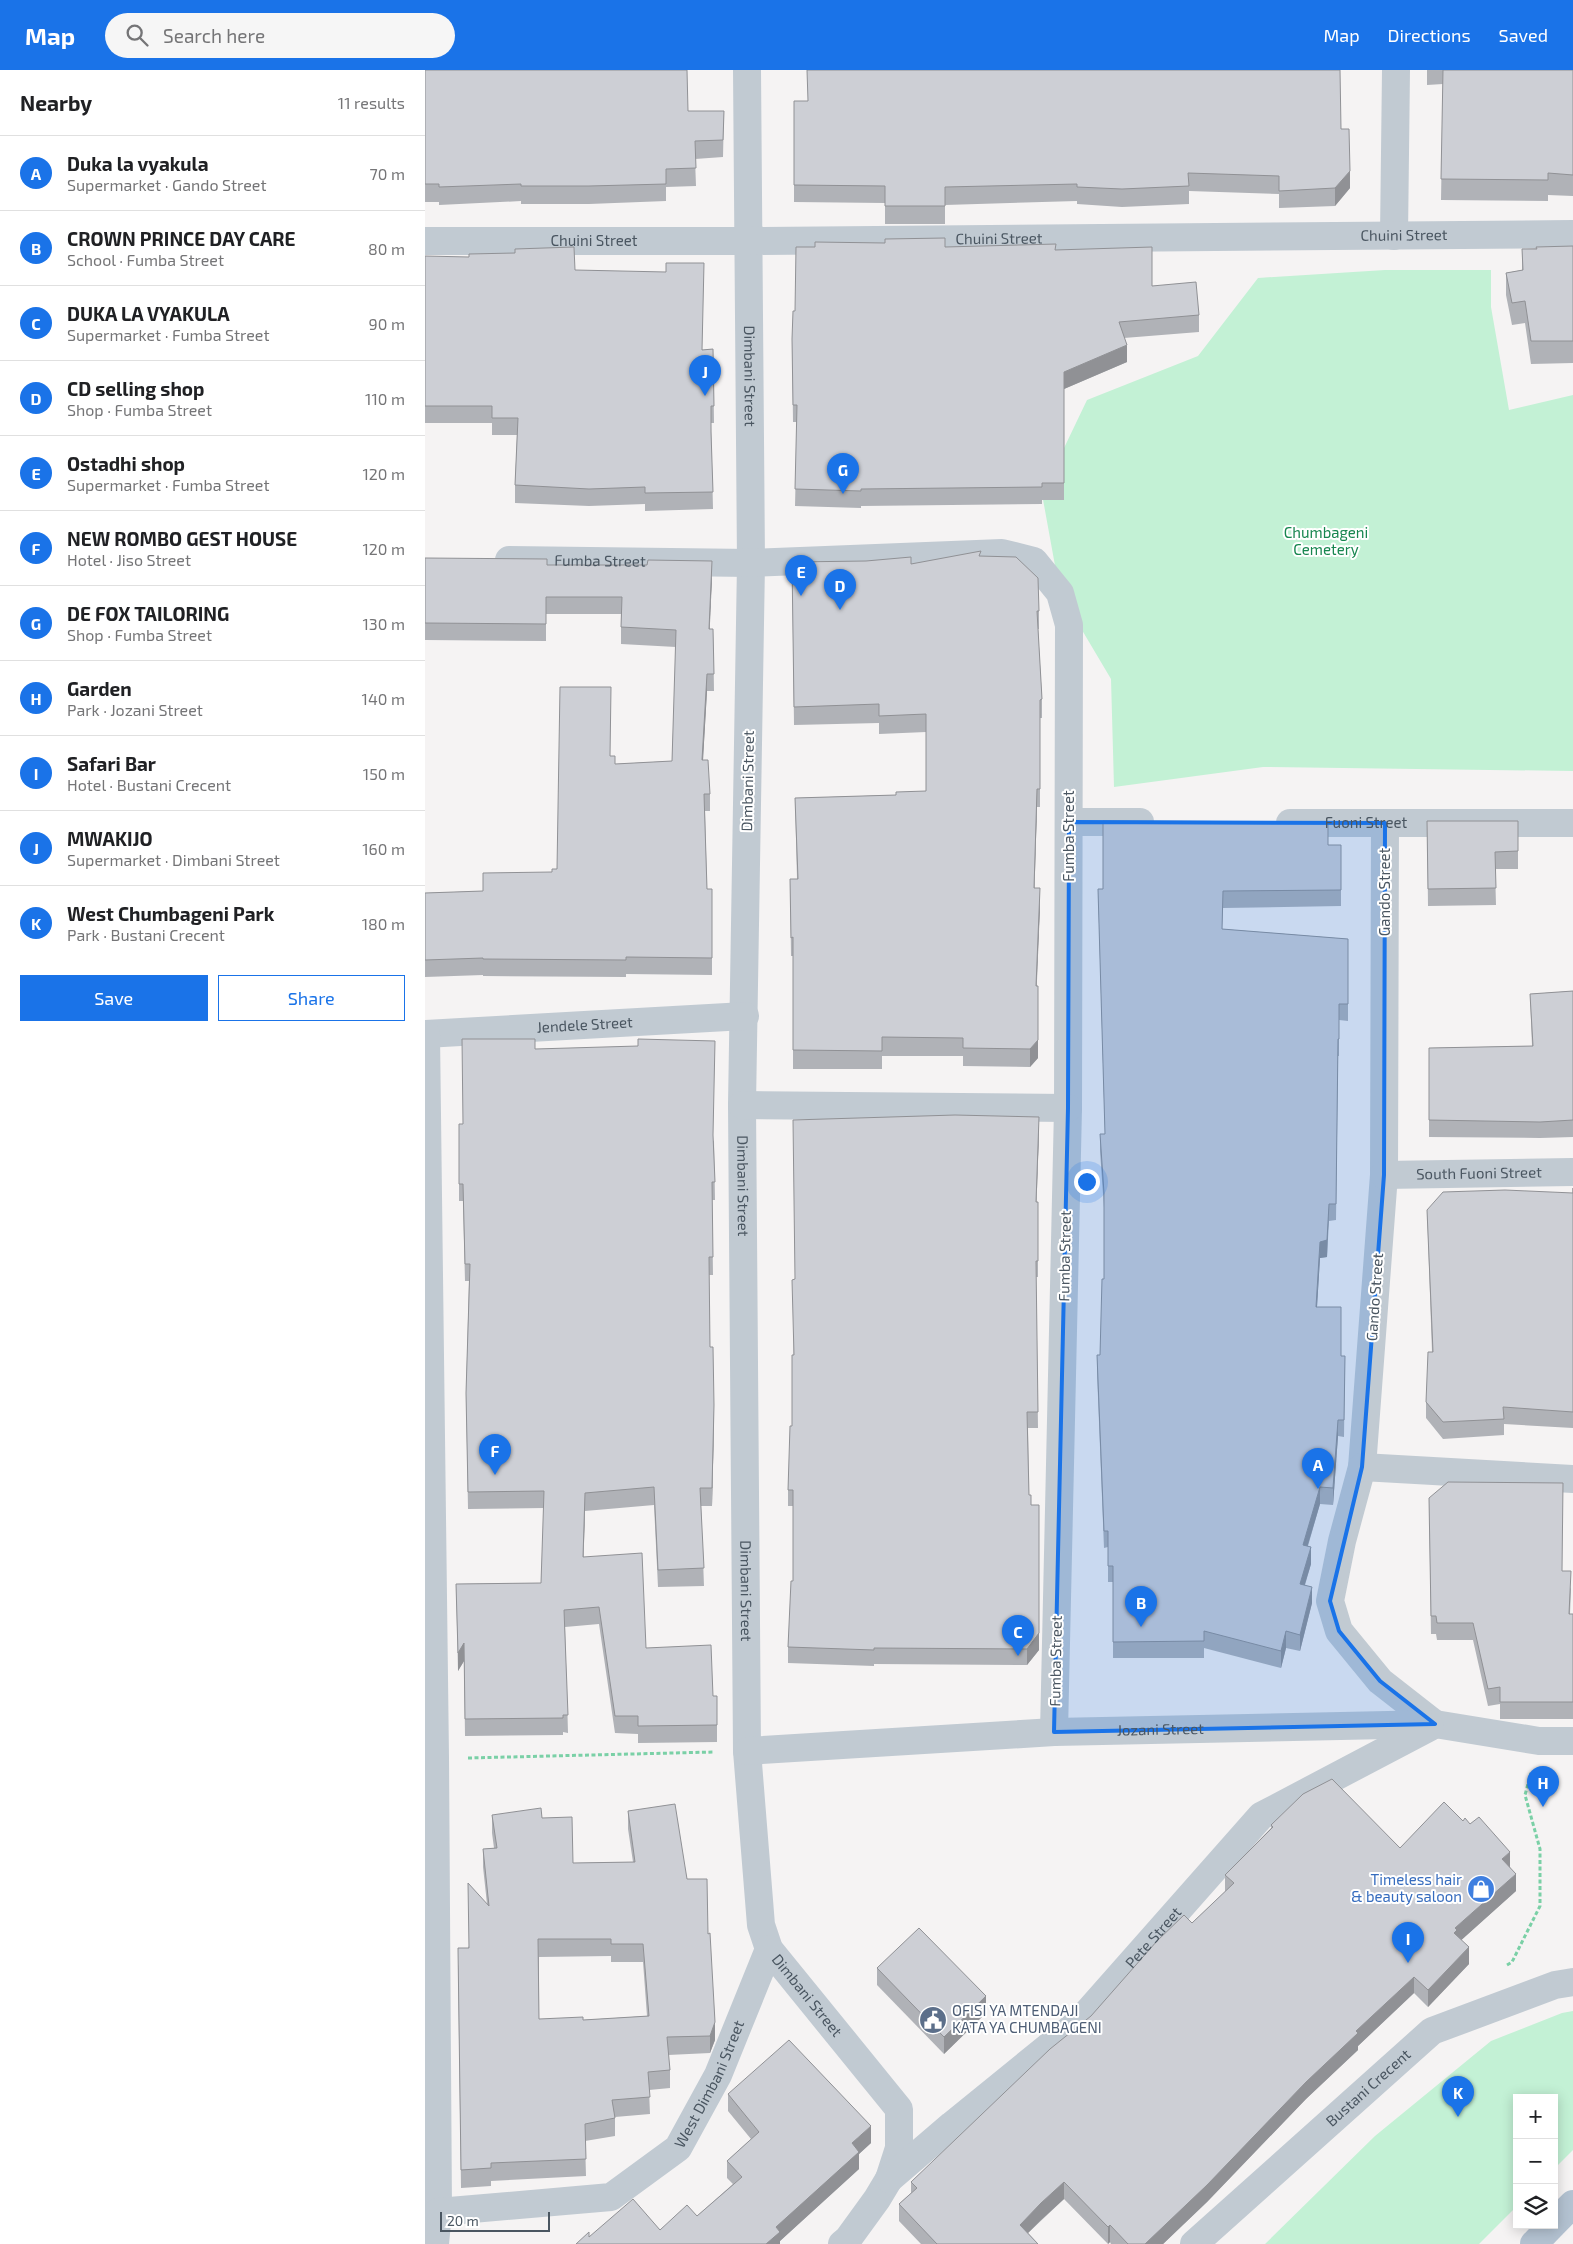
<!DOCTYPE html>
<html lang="en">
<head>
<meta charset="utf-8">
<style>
	body { margin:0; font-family:"Exo 2",sans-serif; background:#f6f6f6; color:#202124 }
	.controls { position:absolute; right:15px; bottom:15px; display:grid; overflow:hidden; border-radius:0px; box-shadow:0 2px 12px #0003 }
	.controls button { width:45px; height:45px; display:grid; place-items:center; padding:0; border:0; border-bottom:1px solid #e0e0e0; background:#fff; color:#202124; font:25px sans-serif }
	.scale { position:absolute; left:15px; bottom:12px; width:110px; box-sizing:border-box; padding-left:5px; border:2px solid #4a5661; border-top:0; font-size:14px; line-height:18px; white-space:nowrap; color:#4a5661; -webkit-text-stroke:4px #fff; paint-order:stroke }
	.you { position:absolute; left:661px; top:1111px; width:18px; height:18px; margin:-12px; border:4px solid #fff; border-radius:50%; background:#1a73e8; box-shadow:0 0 0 8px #1a73e833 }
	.badge { display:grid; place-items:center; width:32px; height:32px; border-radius:50%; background:#1a73e8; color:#fff; font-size:16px; font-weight:700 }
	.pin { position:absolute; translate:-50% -41px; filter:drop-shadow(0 1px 2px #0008) }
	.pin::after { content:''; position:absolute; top:26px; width:18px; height:15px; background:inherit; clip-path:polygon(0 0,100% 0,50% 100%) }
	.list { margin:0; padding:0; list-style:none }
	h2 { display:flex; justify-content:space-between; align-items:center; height:65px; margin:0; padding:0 20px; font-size:21px }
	h2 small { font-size:16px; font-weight:400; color:#757577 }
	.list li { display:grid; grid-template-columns:32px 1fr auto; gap:15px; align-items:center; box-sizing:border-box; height:75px; padding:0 20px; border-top:1px solid #e0e0e0 }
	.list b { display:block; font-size:19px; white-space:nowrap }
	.list p { margin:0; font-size:16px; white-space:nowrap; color:#757577 }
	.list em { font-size:16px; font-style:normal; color:#757577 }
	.actions { display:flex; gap:10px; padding:15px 20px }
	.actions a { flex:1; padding:11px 0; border:1px solid #1a73e8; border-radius:0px; text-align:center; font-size:18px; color:#1a73e8 }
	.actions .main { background:#1a73e8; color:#fff }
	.icon { flex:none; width:28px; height:28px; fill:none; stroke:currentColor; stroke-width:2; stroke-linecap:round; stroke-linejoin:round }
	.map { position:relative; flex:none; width:1148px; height:2174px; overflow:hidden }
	header { display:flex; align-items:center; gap:30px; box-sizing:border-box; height:70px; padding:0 25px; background:#1a73e8; color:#fff }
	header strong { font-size:24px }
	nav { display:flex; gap:28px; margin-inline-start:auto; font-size:18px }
	.search { width:350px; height:45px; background:#f6f6f6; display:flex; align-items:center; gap:12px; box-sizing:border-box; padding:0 18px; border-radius:28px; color:#757577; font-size:19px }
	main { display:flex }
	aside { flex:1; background:#fff }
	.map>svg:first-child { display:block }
</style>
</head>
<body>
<header>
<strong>Map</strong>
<div class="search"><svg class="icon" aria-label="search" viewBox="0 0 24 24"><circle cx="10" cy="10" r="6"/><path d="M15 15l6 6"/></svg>Search here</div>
<nav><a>Map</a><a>Directions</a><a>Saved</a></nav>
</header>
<main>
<aside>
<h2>Nearby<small>11 results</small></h2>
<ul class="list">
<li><span class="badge">A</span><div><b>Duka la vyakula</b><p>Supermarket · Gando Street</p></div><em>70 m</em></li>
<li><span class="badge">B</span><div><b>CROWN PRINCE DAY CARE</b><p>School · Fumba Street</p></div><em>80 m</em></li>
<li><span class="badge">C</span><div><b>DUKA LA VYAKULA</b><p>Supermarket · Fumba Street</p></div><em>90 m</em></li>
<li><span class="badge">D</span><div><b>CD selling shop</b><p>Shop · Fumba Street</p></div><em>110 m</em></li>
<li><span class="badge">E</span><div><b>Ostadhi shop</b><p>Supermarket · Fumba Street</p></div><em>120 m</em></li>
<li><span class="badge">F</span><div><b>NEW ROMBO GEST HOUSE</b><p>Hotel · Jiso Street</p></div><em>120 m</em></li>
<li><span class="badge">G</span><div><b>DE FOX TAILORING</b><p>Shop · Fumba Street</p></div><em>130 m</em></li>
<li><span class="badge">H</span><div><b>Garden</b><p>Park · Jozani Street</p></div><em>140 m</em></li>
<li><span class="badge">I</span><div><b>Safari Bar</b><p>Hotel · Bustani Crecent</p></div><em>150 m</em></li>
<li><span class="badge">J</span><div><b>MWAKIJO</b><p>Supermarket · Dimbani Street</p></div><em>160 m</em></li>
<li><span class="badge">K</span><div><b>West Chumbageni Park</b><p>Park · Bustani Crecent</p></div><em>180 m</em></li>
</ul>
<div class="actions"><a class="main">Save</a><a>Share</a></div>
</aside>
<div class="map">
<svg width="1148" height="2174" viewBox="0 0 1148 2174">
	<rect width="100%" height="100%" fill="#f5f3f3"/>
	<g fill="#c3f1d5">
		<path d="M960,200H1066V237L1084,340L1148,325V701L838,697L689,717L686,609L635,523L617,424L662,330L773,286L833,208Z"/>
		<path d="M1148,1941V2080L1129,2099V2028H1092V2136L1054,2174H840L950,2066L1066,1971L1137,1943Z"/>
	</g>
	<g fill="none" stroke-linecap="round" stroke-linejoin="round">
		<g stroke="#7ad0a6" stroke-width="3" stroke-dasharray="4 2.5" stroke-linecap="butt">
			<path d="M43,1688L289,1682"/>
			<path d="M1082,1895L1087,1892L1115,1836V1779L1100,1725L1106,1703"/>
		</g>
		<g stroke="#c1cad2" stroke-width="28">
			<path id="s1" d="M322,0L326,493L317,1035L322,1681L336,1855L344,1879L474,2039V2078L464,2109L452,2129L423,2169L417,2174"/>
			<path d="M969,166L971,0"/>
			<path id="s2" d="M0,171H323L1148,164"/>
			<path id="s3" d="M84,490L326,493L577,483L609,491L635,523L644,555L643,1038L629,1662"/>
			<path d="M644,752H715"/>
			<path id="s4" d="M865,753H1148"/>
			<path d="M960,753L959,1105L937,1397L917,1471L905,1531L914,1561L955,1611L1010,1654"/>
			<path id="s5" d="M0,964L320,946"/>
			<path d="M1,964L10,1688L13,2142L10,2174"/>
			<path d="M317,1035L643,1038"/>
			<path id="s6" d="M959,1105L1148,1102"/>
			<path d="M937,1397L1148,1409"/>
			<path id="s7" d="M322,1681L629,1662L1010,1654L1114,1671H1148"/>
			<path id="s8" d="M464,2109L527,2055L654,1952L836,1746L1005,1657"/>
			<path id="s9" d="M13,2142L186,2127L253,2078L293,2005L344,1879"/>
			<path id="s10" d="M769,2174L1007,1961L1130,1915L1148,1912"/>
		</g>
		<g stroke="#b3c2d1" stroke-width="28">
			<path d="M1129,2153L1148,2134"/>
			<path d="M1109,2174L1127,2155"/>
		</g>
	</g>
	<g fill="#b0b2b7" fill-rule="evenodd">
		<path d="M0,0L263,41H299L298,87L270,89L271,116L241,117V131L164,134H96V131L14,135V132H0Z"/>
		<path d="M1002,0H1148V126L1123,125V131L1016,130L1018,14L1002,15Z"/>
		<path d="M369,31L916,59L925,118L910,136L854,138V124L764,121V134L697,137L652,134V131L520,135V154H460V133L369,132Z"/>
		<path d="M1148,176V293L1106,294L1100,253L1087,255L1081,225V203L1097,200V179Z"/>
		<path d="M520,177L631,180L727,216L774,245V262L699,268L702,292L639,319V430H617V434L436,436V438L370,436L372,352H368L367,269L370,241Z"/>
		<path d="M0,186L150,200L278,280L288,279L289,353H286L288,439L220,441V434L164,436L90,433V415L92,365H67V353H0Z"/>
		<path d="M556,486L614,541V559H613L617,629V648H615V737H612L609,818L615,837L611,916L613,988L605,997L538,996V986H457V999H368V886H366L365,809H372L370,728L471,725L501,721V662L454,664V653L369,655L367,492L486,494Z"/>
		<path d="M0,488L122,495L287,508L284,559H288L289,621H282L278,690L285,724V741H280L282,819H287V905L201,904V907L58,906V905L0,907V823L58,821L127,802L132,799L185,686L190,694L247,691L251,577L196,574V544H121V571L0,570Z"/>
		<path d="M1002,751H1093V799H1070L1071,835L1003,836Z"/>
		<path d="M903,775H916V836L798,838L797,859L923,869V951L914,950V986H913L911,1150L904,1151L902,1187L895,1188L892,1237L916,1286H920L919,1367L913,1366L908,1435L895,1434L883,1476L886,1494L880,1515L887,1533L875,1581L861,1578L856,1598L779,1578V1588H688V1512H683V1477L679,1478L672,1302V1285H675L679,1209V1138L675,1081V1064H680L673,819H678Z"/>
		<path d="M1148,921V1067L1115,1068L1004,1067V978L1107,976L1105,924Z"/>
		<path d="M110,979L289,1071L290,1130H287L288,1205H284L285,1277L289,1353L287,1436H276L279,1516L233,1517L229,1435L160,1441L158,1487L221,1578L288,1626H292V1672L213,1673V1664L190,1663L174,1554L140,1557L143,1663L138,1662V1665L40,1666L39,1591L33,1601L31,1514L116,1513L119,1438L43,1439L41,1323L44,1211H40L38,1131H34V1054H38Z"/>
		<path d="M614,1063L611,1132H613V1207H611L613,1358H603L604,1425L606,1435L614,1580L602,1595L449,1594V1596L363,1593V1577L368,1511V1436H363V1420L367,1356L370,1209Z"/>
		<path d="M1148,1118V1358L1079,1354V1365L1018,1369L1001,1348V1332L1007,1282L1002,1140L1148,1123Z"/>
		<path d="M1004,1428L1137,1501L1146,1519L1145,1544H1148V1649H1075V1634L1063,1636L1048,1570H1012L1011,1564H1006Z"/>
		<path d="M203,1741L262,1809L283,1864L290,1970L285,1983L243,1985L245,2000V2018L224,2020L225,2044L190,2047V2066L160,2071L161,2106L66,2111V2116L36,2118L33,1896L43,1878L62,1834L58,1797V1779L69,1778L67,1763V1745L117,1748L148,1793L208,1792L203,1759ZM186,1886V1892H218L222,1946L158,1950L114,1949V1887Z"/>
		<path d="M846,1755L1085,1797L1091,1821L1036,1870L1044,1894L1003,1937L989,1923L933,1976V1980L881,2029L782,2132L738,2174H686L685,2172L683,2174L639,2129L603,2163L613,2174H496L474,2151V2134L486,2123V2112L666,1946L767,1853L800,1822V1805L846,1758Z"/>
		<path d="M452,1898L561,1943L519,1984L452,1915Z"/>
		<path d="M303,2024L446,2073L434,2084V2099L355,2171V2174L164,2167L235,2160L272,2146L308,2114L302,2108V2091L326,2069L303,2041Z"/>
	</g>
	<g fill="#909195">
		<path d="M925,101V118L910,136V118Z"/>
		<path d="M702,275V292L639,319V302Z"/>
		<path d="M287,491V508L284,576V559Z"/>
		<path d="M282,604V621L277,707V690Z"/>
		<path d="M612,719V737L609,836V818Z"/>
		<path d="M615,818V837L611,934V916Z"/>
		<path d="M613,970V988L605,997V979Z"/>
		<path d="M614,1047V1063L611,1148V1132Z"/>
		<path d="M904,1134L902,1187L895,1188L891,1253V1237L895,1172Z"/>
		<path d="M289,1335V1353L287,1436V1418Z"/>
		<path d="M913,1350V1366L908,1435V1418Z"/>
		<path d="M895,1417V1434L878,1491V1475Z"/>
		<path d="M160,1423V1441L158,1505V1487Z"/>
		<path d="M614,1451V1580L602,1595V1579Z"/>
		<path d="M886,1477V1494L875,1530V1514Z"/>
		<path d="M887,1517V1533L875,1581V1565Z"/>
		<path d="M861,1561V1578L856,1598V1581Z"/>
		<path d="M39,1573V1591L33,1601V1583Z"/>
		<path d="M1085,1782V1799L1077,1789Z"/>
		<path d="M1091,1804V1821L1032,1874L1029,1863L1030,1858Z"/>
		<path d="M1044,1877V1894L1003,1937V1920Z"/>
		<path d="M989,1907V1923L933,1976V1980L881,2029L782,2132L738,2174H720L931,1961Z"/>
		<path d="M561,1926V1943L519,1984V1967Z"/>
		<path d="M290,1952V1970L285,1983V1966Z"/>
		<path d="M446,2056V2073L434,2084V2099L355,2171V2174H341L351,2157L427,2073Z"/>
		<path d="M639,2112V2129L616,2150L595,2171V2155L616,2133Z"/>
		<path d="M685,2155V2172L683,2174V2157Z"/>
	</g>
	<g fill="#cdcfd5" stroke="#909195" fill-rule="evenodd">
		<path d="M0,0H262L263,41H299L298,70L270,71L271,98L241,99V114L164,116H96V114L14,117V114H0Z"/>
		<path d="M382,0H915L916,59H924L925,101L910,118L854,121V106L763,103L764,116L697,119L652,117V114L520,117V136H460V116L369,115V31H383Z"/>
		<path d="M1018,0H1148V105L1123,103V110L1016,109Z"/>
		<path d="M520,168V177L631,174L630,180L727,177V216L771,212L774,245L694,252L702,275L639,302V413H617V417L436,419V421L370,419L372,335H368L367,269L368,241H370L371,177H390V172L460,173V169Z"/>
		<path d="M1148,176V271H1106L1100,231L1087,233L1081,203L1098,200L1097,179H1112L1111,177Z"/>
		<path d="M149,177L150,200L241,202V193H279L277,280L288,279L289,336H286V362L288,422L220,423V417L164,419L90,415L93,348H67V336H0V186L44,187V184L90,183V179Z"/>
		<path d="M556,481L554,486L591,487L613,508L614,541H612L617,629L615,630V719H612L609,818H615L611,916H613V970L605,979L538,978V968L457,967V981L368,980V867L366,868L365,809H373L370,728L471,725V722L501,721V644L454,646V634L369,637L367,492L441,491L486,487V494Z"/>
		<path d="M0,488L122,489V495H222L223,490L287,491L284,559H288L289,604H282L277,690H283L285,724H279L282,819H287V888L201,887V890L58,889V888L0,890V823L58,821V803L127,802V799H132L135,617H186L185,686H190V694L247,691L251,560L196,557L197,527H121V554L0,553Z"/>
		<path d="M678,751L903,752V775H916V820L798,821L797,859L923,869V934H914V969H913L911,1134H904L902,1170L895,1172L891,1237H916V1286H920L919,1350H913L908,1418L895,1417L878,1475L886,1477L875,1514L887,1517L875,1565L861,1561L856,1581L779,1561V1571L688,1572V1496H683V1461H679L672,1285H675L677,1209H679V1123L675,1064H680L673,819H678Z"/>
		<path d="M1002,751H1093V781L1070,782L1071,818L1003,819Z"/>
		<path d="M1148,921V1050L1115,1052L1004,1050V978L1108,976L1105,924Z"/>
		<path d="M37,969H110V979L213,976V969L290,971L288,1065L290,1112H287L288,1187H284L285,1277H288L289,1335L287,1418H275L279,1498L233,1500L229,1417L160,1423L158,1487L217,1483L221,1578L286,1575L288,1626H292V1655L213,1656V1646H190L174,1537L139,1540L143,1645H138V1648L40,1649L39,1573L33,1583L31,1514L116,1513L119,1421L43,1422L41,1323L45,1194H40L38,1114H34V1054H38Z"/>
		<path d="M530,1045L614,1047L611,1132H613V1191H611L613,1342H602L604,1425H606V1435H614V1563L602,1579L449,1578V1580L363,1577L366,1511H368V1420H363L365,1356H367V1285H369L367,1210L370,1209L368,1050Z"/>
		<path d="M1148,1118V1342L1078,1337L1079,1349L1018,1352L1001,1332L1003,1282H1008L1002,1140L1018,1122L1080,1120L1148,1123Z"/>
		<path d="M1023,1412L1138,1413L1137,1501H1146L1144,1544H1148V1632H1075V1617L1063,1619L1048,1553H1012L1011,1546H1006L1004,1428Z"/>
		<path d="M907,1709L975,1778L1019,1732L1038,1751L1040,1748L1045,1754L1054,1747L1085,1782L1077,1789L1091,1804L1030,1858L1032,1860L1029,1863L1044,1877L1003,1920L989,1907L931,1961L933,1963L881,2012L782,2115L720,2174H703L685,2155L683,2157L639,2112L616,2133L595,2155L613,2174H512L474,2134L492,2118L486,2112L625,1979L666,1946L732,1871L759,1845L767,1853L809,1813L800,1805L848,1757L846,1755L878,1724Z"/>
		<path d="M250,1734L262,1809H282L283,1864L285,1863L290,1952L285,1966L242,1967L245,2000L223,2002L225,2027L187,2030L190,2048L160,2054L161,2089L66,2093V2098L36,2100L33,1878H44L43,1813L64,1836L58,1779L72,1778L67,1745L116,1738L117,1748L147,1747L148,1793L210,1792L203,1741ZM113,1869H186V1874H218L224,1946L158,1950V1947L114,1949Z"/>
		<path d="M494,1858L561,1926L519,1967L452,1898Z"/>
		<path d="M364,1970L446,2056L427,2073L434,2082L351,2157L355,2162L341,2174H151L164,2162V2167L208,2129L235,2160L262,2135L272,2146L317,2107L302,2091L334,2062L303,2024Z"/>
	</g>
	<path fill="#1a73e8" fill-opacity="0.2" stroke="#1a73e8" stroke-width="4" stroke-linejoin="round" d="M644,752L960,753L959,1105L937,1397L905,1531L914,1561L955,1611L1010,1654L629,1662L643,1038Z"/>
	<defs>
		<g id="shop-disc" transform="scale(1.4375)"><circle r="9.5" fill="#3f7fe0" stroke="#fff"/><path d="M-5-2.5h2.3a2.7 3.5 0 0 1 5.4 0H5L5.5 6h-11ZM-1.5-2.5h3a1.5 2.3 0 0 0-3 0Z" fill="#fff"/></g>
		<g id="civic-disc" transform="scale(1.4375)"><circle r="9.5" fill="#5c6f8a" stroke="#fff"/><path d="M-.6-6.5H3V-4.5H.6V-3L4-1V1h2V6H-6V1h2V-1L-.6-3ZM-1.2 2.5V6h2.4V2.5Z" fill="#fff"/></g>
	</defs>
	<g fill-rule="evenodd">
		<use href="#shop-disc" x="1056" y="1819"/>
		<use href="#civic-disc" x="508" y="1950"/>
	</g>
	<g text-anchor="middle" stroke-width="4" stroke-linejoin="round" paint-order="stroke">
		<g font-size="15" fill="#4a5661" stroke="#fff">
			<text dy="5" stroke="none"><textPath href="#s2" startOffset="979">Chuini Street</textPath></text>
			<text dy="5" stroke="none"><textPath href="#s2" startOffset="574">Chuini Street</textPath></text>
			<text dy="5" stroke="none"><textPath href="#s2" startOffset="169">Chuini Street</textPath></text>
			<text dy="5" stroke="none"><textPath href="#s1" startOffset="306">Dimbani Street</textPath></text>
			<text dy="5" stroke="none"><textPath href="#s3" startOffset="91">Fumba Street</textPath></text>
			<text transform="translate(323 711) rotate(-89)" y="5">Dimbani Street</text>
			<text dy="5" stroke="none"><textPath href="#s4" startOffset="76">Fuoni Street</textPath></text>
			<text transform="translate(644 766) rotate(-90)" y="5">Fumba Street</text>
			<text transform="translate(960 822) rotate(-90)" y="5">Gando Street</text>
			<text dy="5" stroke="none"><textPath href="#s5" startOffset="160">Jendele Street</textPath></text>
			<text dy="5" stroke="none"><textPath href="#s6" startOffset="95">South Fuoni Street</textPath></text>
			<text dy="5" stroke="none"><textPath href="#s1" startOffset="1116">Dimbani Street</textPath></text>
			<text transform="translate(640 1186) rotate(-89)" y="5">Fumba Street</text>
			<text transform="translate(950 1227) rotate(-86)" y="5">Gando Street</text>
			<text dy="5" stroke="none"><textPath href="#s1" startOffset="1521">Dimbani Street</textPath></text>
			<text transform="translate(631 1591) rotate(-89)" y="5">Fumba Street</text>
			<text dy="5" stroke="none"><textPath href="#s7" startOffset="414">Jozani Street</textPath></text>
			<text dy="5" stroke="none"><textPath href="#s8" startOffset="359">Pete Street</textPath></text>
			<text dy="5" stroke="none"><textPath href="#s1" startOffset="1941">Dimbani Street</textPath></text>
			<text dy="5" stroke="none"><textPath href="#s9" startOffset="328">West Dimbani Street</textPath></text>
			<text dy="5" stroke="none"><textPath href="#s10" startOffset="234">Bustani Crecent</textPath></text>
		</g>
		<g font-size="15" fill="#17864f" stroke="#fff">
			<text x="901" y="468">Chumbageni<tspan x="901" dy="17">Cemetery</tspan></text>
		</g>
		<g font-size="15" fill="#366cbe" stroke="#fff" text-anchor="end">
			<text x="1037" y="1815">Timeless hair<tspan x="1037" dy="17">&amp; beauty saloon</tspan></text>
		</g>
		<g font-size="15" fill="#4e5e75" stroke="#fff" text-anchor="start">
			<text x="527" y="1946">OFISI YA MTENDAJI<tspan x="527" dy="17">KATA YA CHUMBAGENI</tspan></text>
		</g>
	</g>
</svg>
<div class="controls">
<button>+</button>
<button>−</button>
<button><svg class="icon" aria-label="layers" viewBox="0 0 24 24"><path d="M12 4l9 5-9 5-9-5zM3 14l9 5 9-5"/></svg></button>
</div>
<div class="scale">20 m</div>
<div class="you"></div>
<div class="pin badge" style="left:893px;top:1419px">A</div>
<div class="pin badge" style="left:716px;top:1557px">B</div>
<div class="pin badge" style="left:593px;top:1586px">C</div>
<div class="pin badge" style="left:415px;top:540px">D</div>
<div class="pin badge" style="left:376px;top:526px">E</div>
<div class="pin badge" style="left:70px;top:1405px">F</div>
<div class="pin badge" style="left:418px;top:424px">G</div>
<div class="pin badge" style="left:1118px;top:1737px">H</div>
<div class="pin badge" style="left:983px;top:1893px">I</div>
<div class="pin badge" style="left:280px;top:326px">J</div>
<div class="pin badge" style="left:1033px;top:2047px">K</div>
</div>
</main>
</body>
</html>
